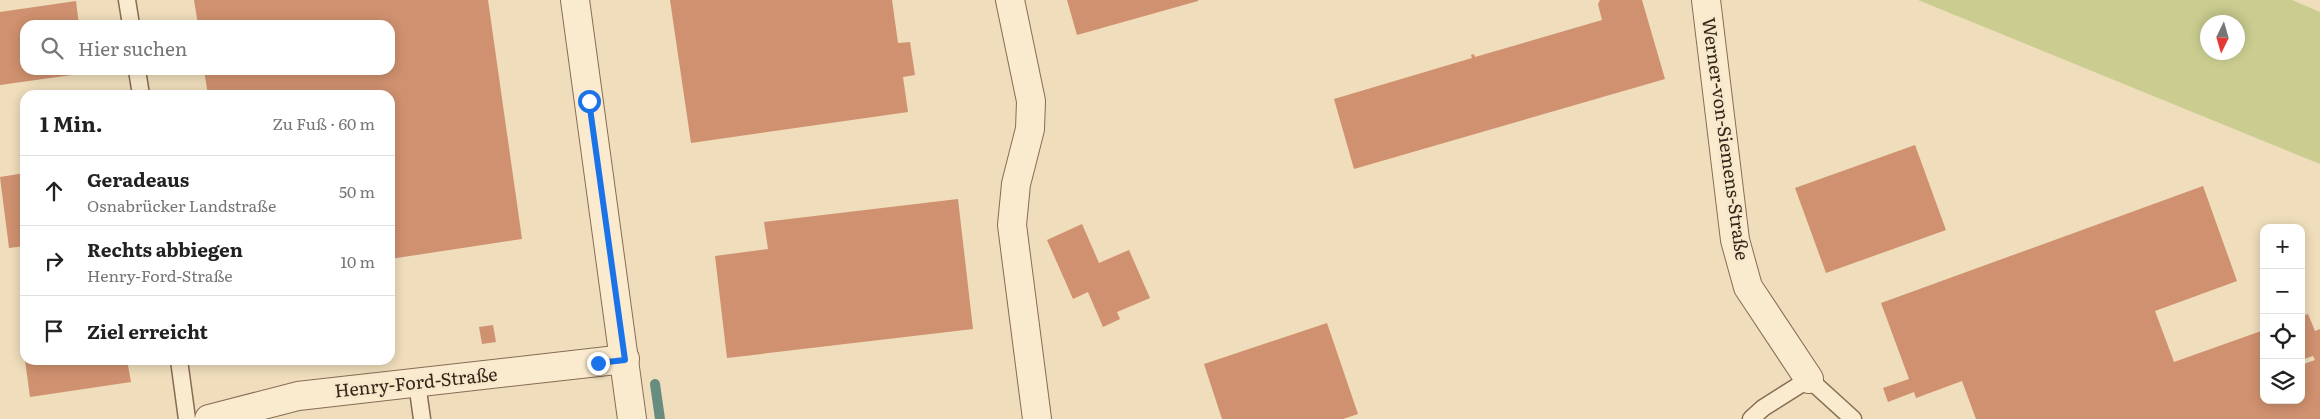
<!DOCTYPE html>
<html lang="de">
<head>
<meta charset="utf-8">
<style>
	body { margin:0; font-family:Literata,serif; background:#f6f6f6; color:#222 }
	.controls { position:absolute; right:15px; bottom:15px; display:grid; overflow:hidden; border-radius:10px; box-shadow:0 2px 12px #0003 }
	.controls button { width:45px; height:45px; display:grid; place-items:center; padding:0; border:0; border-bottom:1px solid #e0e0e0; background:#fff; color:#222; font:25px sans-serif }
	.compass { position:absolute; left:2200px; top:15px; width:45px; height:45px; border-radius:50%; background:#fff; box-shadow:0 2px 12px #0003; rotate:185deg }
	.stop { position:absolute; width:15px; height:15px; margin:-11px; border:4px solid #1a73e8; border-radius:50%; background:#fff }
	.stop.end { background:#1a73e8; border-color:#fff; box-shadow:0 1px 5px #0008 }
	.list { margin:0; padding:0; list-style:none }
	h2 { display:flex; justify-content:space-between; align-items:center; height:65px; margin:0; padding:0 20px; font-size:21px }
	h2 small { font-size:16px; font-weight:400; color:#767676 }
	.list li { display:grid; grid-template-columns:32px 1fr auto; gap:15px; align-items:center; box-sizing:border-box; height:70px; padding:0 20px; border-top:1px solid #e0e0e0 }
	.list b { display:block; font-size:19px; white-space:nowrap }
	.list p { margin:0; font-size:16px; white-space:nowrap; color:#767676 }
	.list em { font-size:16px; font-style:normal; color:#767676 }
	.icon { flex:none; width:28px; height:28px; fill:none; stroke:currentColor; stroke-width:2; stroke-linecap:round; stroke-linejoin:round }
	.map { position:relative; flex:none; width:2320px; height:419px; overflow:hidden }
	.search { position:absolute; background:#fff; box-shadow:0 2px 12px #0003; left:20px; top:20px; width:375px; height:55px; display:flex; align-items:center; gap:12px; box-sizing:border-box; padding:0 18px; border-radius:15px; color:#767676; font-size:19px }
	.panel { position:absolute; background:#fff; box-shadow:0 2px 12px #0003; left:20px; top:90px; width:375px; height:275px; border-radius:15px }
	.map>svg:first-child { display:block }
</style>
</head>
<body>
<div class="map">
<svg width="2320" height="419" viewBox="0 0 2320 419">
	<rect width="100%" height="100%" fill="#efddbb"/>
	<path fill="#cacd8f" fill-rule="evenodd" d="M1918,0H2292L2320,12V164ZM2208,22H2238V52H2208Z"/>
	<g fill="none" stroke-linecap="round" stroke-linejoin="round">
		<path stroke="#678d81" stroke-width="10" d="M655,384L660,419"/>
	</g>
	<g fill="#cf916f">
		<path d="M194,0H488L522,239L390,259V95H208L204,70H390V25H198Z"/>
		<path d="M670,0H892L898,43L910,42L915,75L903,77L908,112L691,143Z"/>
		<path d="M1067,0H1198V1L1077,35Z"/>
		<path d="M1600,0H1642L1665,79L1354,169L1334,99L1472,58L1471,55L1474,54L1475,57L1602,20L1598,4Z"/>
		<path d="M76,1L79,25H25V70H86V73L0,85V12Z"/>
		<path d="M1915,145L1946,230L1826,273L1795,188Z"/>
		<path d="M25,173V246L9,248L0,177Z"/>
		<path d="M2203,186L2237,281L2155,311L2174,362L2264,330V400H2301V365L2315,360L2313,356L2301,360V316L2308,314L2315,331L2320,329V419H1976L1962,381L1916,398L1914,392L1888,402L1883,388L1909,379L1881,303Z"/>
		<path d="M958,199L973,329L727,358L715,256L768,249L764,222Z"/>
		<path d="M1082,224L1099,263L1129,250L1150,298L1117,312L1120,319L1103,327L1088,292L1073,299L1047,240Z"/>
		<path d="M1327,323L1358,414L1343,419H1222L1204,364Z"/>
		<path d="M25,324V353H24L20,325Z"/>
		<path d="M493,325L496,342L482,344L479,327Z"/>
		<path d="M25,360H127L131,382L30,397Z"/>
	</g>
	<g fill="none" stroke-linecap="round" stroke-linejoin="round">
		<g stroke="#876c55" stroke-width="19">
			<g id="service">
				<path d="M127,0L131,25"/>
				<path d="M137,70L141,95"/>
				<path d="M179,360L187,419"/>
				<path d="M417,383L422,419"/>
				<path d="M1751,419L1763,408L1809,379L1853,419"/>
			</g>
		</g>
		<g stroke="#876c55" stroke-width="30">
			<g id="minor">
				<path d="M1010,0L1031,101L1030,129L1016,184L1012,225L1037,419"/>
				<path d="M1706,0L1735,240L1748,287L1809,379"/>
				<path d="M209,419L298,396L625,359"/>
			</g>
		</g>
		<g stroke="#876c55" stroke-width="30">
			<path id="tertiary" d="M575,0L632,419"/>
		</g>
		<use href="#service" stroke="#faeace" stroke-width="16"/>
		<use href="#minor" stroke="#faeace" stroke-width="28"/>
		<use href="#tertiary" stroke="#faeace" stroke-width="28"/>
	</g>
	<g fill="none" stroke-linecap="round" stroke-linejoin="round">
		<path stroke="#1a73e8" stroke-width="6" d="M589,101L625,360L598,363"/>
	</g>
	<g text-anchor="middle" stroke-width="5" stroke-linejoin="round" paint-order="stroke">
		<g font-size="18" fill="#35261a" stroke="#f7e7cb">
			<text transform="translate(1725 139) rotate(82)" y="6">Werner-von-Siemens-Straße</text>
			<text transform="translate(416 383) rotate(-6)" y="6">Henry-Ford-Straße</text>
		</g>
	</g>
</svg>
<div class="controls">
<button>+</button>
<button>−</button>
<button><svg class="icon" aria-label="locate" viewBox="0 0 24 24"><circle cx="12" cy="12" r="6"/><path d="M12 2v4M12 18v4M2 12h4M18 12h4"/></svg></button>
<button><svg class="icon" aria-label="layers" viewBox="0 0 24 24"><path d="M12 4l9 5-9 5-9-5zM3 14l9 5 9-5"/></svg></button>
</div>
<svg class="compass" viewBox="-18 -18 36 36"><path d="M0-13l5 13h-10z" fill="#e53935"/><path d="M0 13l5-13h-10z" fill="#767676"/></svg>
<div class="stop" style="left:589px;top:101px"></div>
<div class="stop end" style="left:598px;top:363px"></div>
<div class="search"><svg class="icon" aria-label="search" viewBox="0 0 24 24"><circle cx="10" cy="10" r="6"/><path d="M15 15l6 6"/></svg>Hier suchen</div>
<section class="panel">
<h2>1 Min.<small>Zu Fuß · 60 m</small></h2>
<ul class="list">
<li><svg class="icon" aria-label="ahead" viewBox="0 0 24 24"><path d="M12 20V5M6 11l6-6 6 6"/></svg><div><b>Geradeaus</b><p>Osnabrücker Landstraße</p></div><em>50 m</em></li>
<li><svg class="icon" aria-label="right" viewBox="0 0 24 24"><path d="M7 20v-9h11M14 6l5 5-5 5"/></svg><div><b>Rechts abbiegen</b><p>Henry-Ford-Straße</p></div><em>10 m</em></li>
<li><svg class="icon" aria-label="arrive" viewBox="0 0 24 24"><path d="M6 21V4h12l-3 4 3 4H6"/></svg><div><b>Ziel erreicht</b></div></li>
</ul>
</section>
</div>
</body>
</html>
